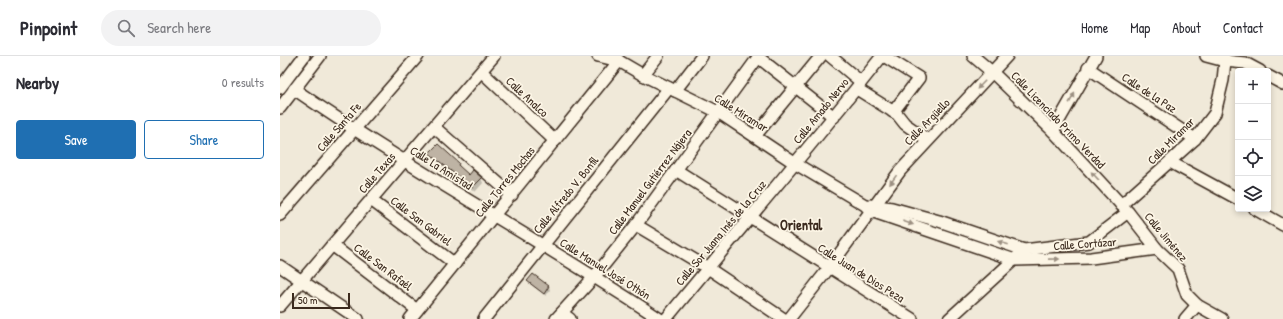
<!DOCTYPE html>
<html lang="en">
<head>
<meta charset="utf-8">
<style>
	body { margin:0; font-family:"Patrick Hand",sans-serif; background:#f2f2f3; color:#2b2b33 }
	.controls { position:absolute; right:12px; top:12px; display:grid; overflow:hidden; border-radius:4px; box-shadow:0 2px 6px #0003 }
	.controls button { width:36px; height:36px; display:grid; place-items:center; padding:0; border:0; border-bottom:1px solid #e1e1e2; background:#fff; color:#2b2b33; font:20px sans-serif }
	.scale { position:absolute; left:12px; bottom:10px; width:58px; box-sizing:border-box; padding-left:4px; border:2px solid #3b2a1e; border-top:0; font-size:11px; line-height:14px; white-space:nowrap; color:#3b2a1e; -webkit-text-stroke:3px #fcf5e5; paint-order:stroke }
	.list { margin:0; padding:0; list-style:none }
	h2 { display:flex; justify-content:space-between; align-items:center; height:52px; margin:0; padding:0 16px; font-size:17px }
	h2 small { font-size:13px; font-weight:400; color:#7c7c81 }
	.actions { display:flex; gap:8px; padding:12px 16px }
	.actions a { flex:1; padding:9px 0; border:1px solid #1f6fb2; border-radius:4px; text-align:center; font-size:14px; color:#1f6fb2 }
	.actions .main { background:#1f6fb2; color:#fff }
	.icon { flex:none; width:22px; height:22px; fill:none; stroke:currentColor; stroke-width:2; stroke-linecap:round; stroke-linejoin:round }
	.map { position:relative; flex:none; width:1003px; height:263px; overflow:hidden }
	header { display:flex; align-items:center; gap:24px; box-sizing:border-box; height:56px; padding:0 20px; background:#fff; border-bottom:1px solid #e1e1e2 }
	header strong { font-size:19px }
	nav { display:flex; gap:22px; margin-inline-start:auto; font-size:14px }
	.search { width:280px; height:36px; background:#f2f2f3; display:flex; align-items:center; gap:10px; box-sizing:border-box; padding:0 14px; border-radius:22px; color:#7c7c81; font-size:15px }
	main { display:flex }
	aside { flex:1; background:#fff }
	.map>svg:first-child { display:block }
</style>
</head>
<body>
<header>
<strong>Pinpoint</strong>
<div class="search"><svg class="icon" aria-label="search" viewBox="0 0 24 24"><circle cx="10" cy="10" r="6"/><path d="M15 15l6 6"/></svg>Search here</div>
<nav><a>Home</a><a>Map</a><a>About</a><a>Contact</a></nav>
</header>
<main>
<aside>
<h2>Nearby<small>0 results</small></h2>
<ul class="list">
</ul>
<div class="actions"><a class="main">Save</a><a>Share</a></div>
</aside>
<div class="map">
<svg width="1003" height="263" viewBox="0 0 1003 263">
	<rect width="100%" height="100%" fill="#f0e9d9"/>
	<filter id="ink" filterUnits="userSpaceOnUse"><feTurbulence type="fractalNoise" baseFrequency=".025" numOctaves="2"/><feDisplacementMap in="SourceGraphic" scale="8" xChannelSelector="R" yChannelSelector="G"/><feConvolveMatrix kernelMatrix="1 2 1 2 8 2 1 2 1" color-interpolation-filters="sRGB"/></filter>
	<g filter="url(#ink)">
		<g fill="#0003">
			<path d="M150,98L179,108L180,112L189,120L201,122L203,127L195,136L175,118L174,120Z"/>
			<path d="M220,139L222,143L214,153L212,150Z"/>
			<path d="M253,219L269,231L270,234L266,240L250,228L249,225Z"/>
		</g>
		<g fill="#beb3a4" stroke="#3b2a1e">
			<path d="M158,88L179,107L178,109L189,119L193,114L202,122L192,132L149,97Z"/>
			<path d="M253,218L269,230L264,238L247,225Z"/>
		</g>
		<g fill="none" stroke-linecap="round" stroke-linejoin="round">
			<g stroke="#3b2a1e" stroke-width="14">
				<g id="minor">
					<path d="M318,0L339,5L363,19L438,56L516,108L585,149L591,155L735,204L811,202L877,193"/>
					<path d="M550,0L581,26"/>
					<path d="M604,0L639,22L613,56"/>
					<path d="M693,0L713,17L773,75L848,156L877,193L898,213L907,239L917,249L942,263"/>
					<path d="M926,0L945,5L965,7L980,15"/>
					<path d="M478,1L554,61"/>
					<path d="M808,12L915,83"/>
					<path d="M202,16L275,85"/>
					<path d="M363,19L378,0"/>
					<path d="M988,20L1003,28"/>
					<path d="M0,32L24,0"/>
					<path d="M14,33C133,115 260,184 380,263"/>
					<path d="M577,33L617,58L625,68L648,84"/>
					<path d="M395,35L422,0"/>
					<path d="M0,52L40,0"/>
					<path d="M154,71L232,139"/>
					<path d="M773,75L816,0"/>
					<path d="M475,80L541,0"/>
					<path d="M890,106L958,143"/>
					<path d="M396,114L632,263"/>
					<path d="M91,144L175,208"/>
					<path d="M589,149L612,152L659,165L744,194L809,186L848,156"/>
					<path d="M841,149L915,83L935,57L943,24L945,5L944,0"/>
					<path d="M975,153L1003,169"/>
					<path d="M0,159L138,0"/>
					<path d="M356,169L428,212L504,263"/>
					<path d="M52,189L137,254"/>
					<path d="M0,210L78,263"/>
					<path d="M0,250L214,0"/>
					<path d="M282,257L290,263"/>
					<path d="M130,263L339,5L336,1"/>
					<path d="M204,263L389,32"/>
					<path d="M276,263L315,220L356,169L479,0"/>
					<path d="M386,263C458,175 532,89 602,0"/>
					<path d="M509,263L549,212L620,115L727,0"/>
					<path d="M669,263L738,200"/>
					<path d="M905,263L917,249"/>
				</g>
			</g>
			<use href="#minor" stroke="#fcf5e5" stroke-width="11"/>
		</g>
		<defs><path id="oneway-solid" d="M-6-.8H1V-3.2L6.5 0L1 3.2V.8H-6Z"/></defs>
		<g fill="#9c9082">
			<use href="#oneway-solid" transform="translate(701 29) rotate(134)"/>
			<use href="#oneway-solid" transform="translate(792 42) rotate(-61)"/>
			<use href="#oneway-solid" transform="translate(815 120) rotate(-133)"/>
			<use href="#oneway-solid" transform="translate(613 124) rotate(126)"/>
			<use href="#oneway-solid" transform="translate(628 167) rotate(19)"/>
			<use href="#oneway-solid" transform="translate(723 187) rotate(-162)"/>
			<use href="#oneway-solid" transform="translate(774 203) rotate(-1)"/>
		</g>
	</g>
	<g text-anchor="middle" stroke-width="3.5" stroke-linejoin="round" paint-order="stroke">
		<g font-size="12" fill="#3b2a1e" stroke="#fcf5e5">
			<text transform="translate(869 37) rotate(33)" y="4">Calle de la Paz</text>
			<text transform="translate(247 41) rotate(43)" y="4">Calle Analco</text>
			<text transform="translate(541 55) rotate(-51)" y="4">Calle Amado Nervo</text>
			<text transform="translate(461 57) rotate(32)" y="4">Calle Miramar</text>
			<text transform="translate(778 64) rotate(46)" y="4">Calle Licenciado Primo Verdad</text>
			<text transform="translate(647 66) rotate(-46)" y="4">Calle Argüello</text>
			<text transform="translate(59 71) rotate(-49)" y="4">Calle Santa Fe</text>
			<text transform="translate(891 85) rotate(-45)" y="4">Calle Miramar</text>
			<text transform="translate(161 112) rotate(32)" y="4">Calle La Amistad</text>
			<text transform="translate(97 117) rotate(-49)" y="4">Calle Texas</text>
			<text transform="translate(225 126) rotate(-51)" y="4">Calle Torres Mochas</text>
			<text transform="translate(370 126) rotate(-53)" y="4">Calle Manuel Gutiérrez Nájera</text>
			<text transform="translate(286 139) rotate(-51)" y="4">Calle Alfredo V. Bonfil</text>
			<text transform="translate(141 165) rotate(37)" y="4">Calle San Gabriel</text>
			<text transform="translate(441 177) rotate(-50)" y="4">Calle Sor Juana Inés de la Cruz</text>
			<text transform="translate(886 181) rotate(50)" y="4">Calle Jiménez</text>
			<text transform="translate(805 188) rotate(-4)" y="4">Calle Cortázar</text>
			<text transform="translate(103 211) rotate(37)" y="4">Calle San Rafaél</text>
			<text transform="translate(325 213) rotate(32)" y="4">Calle Manuel José Othón</text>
			<text transform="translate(581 217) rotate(32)" y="4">Calle Juan de Dios Peza</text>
		</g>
		<g font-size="14" font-weight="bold" fill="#3b2a1e" stroke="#fcf5e5">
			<text x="521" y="174">Oriental</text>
		</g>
	</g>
</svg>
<div class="controls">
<button>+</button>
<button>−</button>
<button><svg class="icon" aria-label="locate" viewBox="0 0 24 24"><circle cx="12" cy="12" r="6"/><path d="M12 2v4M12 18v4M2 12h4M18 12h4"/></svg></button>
<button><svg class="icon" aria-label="layers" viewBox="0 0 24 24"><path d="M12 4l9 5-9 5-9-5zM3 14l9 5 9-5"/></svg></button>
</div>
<div class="scale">50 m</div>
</div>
</main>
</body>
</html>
